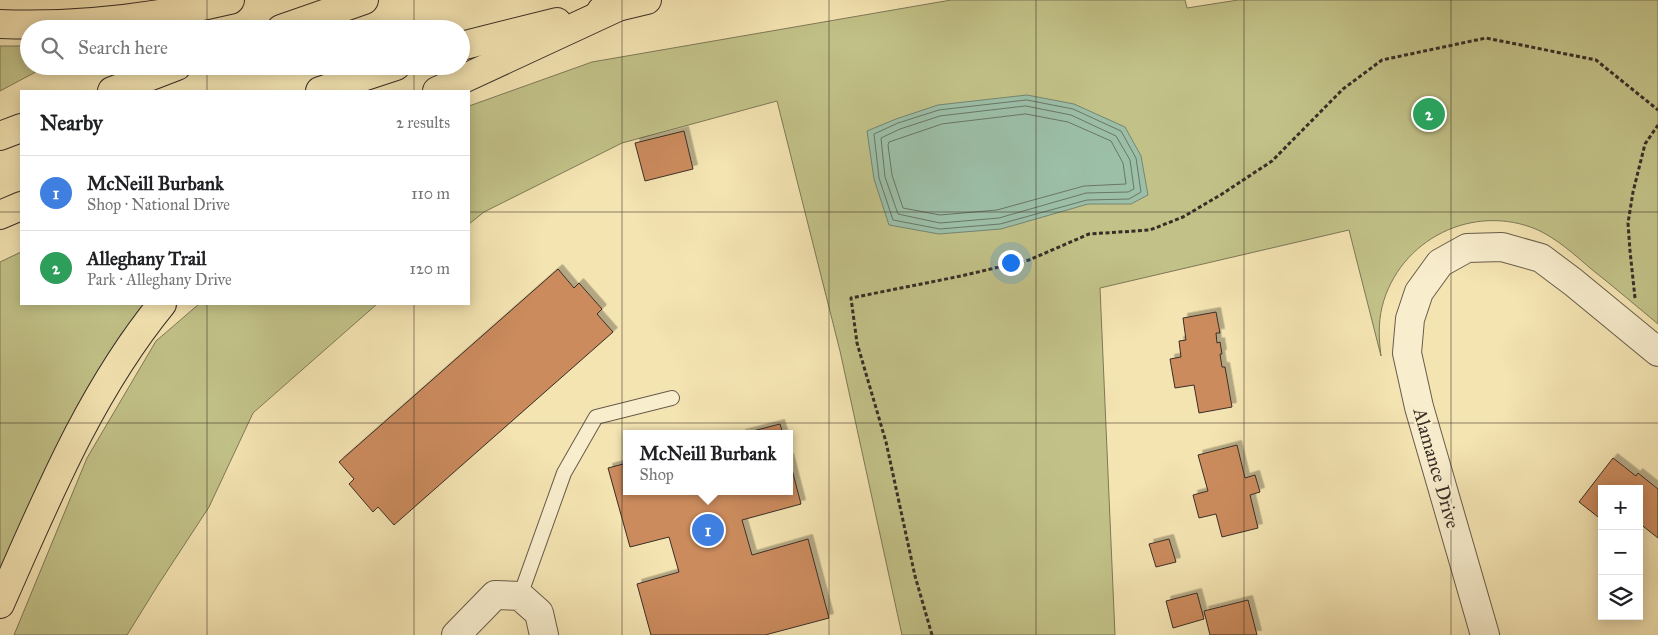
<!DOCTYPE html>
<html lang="en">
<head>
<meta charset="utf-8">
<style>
	body { margin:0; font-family:"IM FELL Great Primer",serif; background:#f2f2f2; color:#202124 }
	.controls { position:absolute; right:15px; bottom:15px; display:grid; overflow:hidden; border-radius:0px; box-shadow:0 2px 12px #0003 }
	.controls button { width:45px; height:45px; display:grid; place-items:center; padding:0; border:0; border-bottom:1px solid #e0e0e0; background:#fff; color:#202124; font:25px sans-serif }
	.you { position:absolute; left:1010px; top:262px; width:18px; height:18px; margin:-12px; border:4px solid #fff; border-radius:50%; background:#1a73e8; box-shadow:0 0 0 8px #1a73e833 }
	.badge { display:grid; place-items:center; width:32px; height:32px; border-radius:50%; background:#b45309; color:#fff; font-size:16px; font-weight:700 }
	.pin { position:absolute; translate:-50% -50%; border:2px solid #fff; box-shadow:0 1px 5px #0006 }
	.popup { position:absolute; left:623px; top:430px; width:170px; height:65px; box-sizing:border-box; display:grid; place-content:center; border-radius:0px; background:#fff; filter:drop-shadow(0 1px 4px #0005); font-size:16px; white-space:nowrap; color:#757577 }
	.popup b { font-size:19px; color:#202124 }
	.popup::after { content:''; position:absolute; left:50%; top:100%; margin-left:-10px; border:10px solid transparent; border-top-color:#fff }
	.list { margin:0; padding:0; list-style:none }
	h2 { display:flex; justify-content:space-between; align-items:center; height:65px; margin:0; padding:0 20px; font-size:21px }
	h2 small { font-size:16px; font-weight:400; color:#757577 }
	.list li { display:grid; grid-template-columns:32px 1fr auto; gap:15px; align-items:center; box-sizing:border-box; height:75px; padding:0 20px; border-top:1px solid #e0e0e0 }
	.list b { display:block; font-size:19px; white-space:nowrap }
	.list p { margin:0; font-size:16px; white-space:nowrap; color:#757577 }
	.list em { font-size:16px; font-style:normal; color:#757577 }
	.icon { flex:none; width:28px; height:28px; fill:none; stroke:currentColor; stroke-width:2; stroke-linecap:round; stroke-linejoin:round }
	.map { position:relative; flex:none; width:1658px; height:635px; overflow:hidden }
	.search { position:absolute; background:#fff; box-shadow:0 2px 12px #0003; left:20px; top:20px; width:450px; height:55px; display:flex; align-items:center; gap:12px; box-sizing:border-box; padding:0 18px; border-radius:28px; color:#757577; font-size:19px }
	.panel { position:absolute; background:#fff; box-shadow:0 2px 12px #0003; left:20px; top:90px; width:450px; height:215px; border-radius:0px }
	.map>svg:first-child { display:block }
</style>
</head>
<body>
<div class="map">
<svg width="1658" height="635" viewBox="0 0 1658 635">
	<defs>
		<filter id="shadow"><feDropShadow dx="4.5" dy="-4.5" stdDeviation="0" flood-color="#0004"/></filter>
	</defs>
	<rect width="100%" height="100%" fill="#f4e4b2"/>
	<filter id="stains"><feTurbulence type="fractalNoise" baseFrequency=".004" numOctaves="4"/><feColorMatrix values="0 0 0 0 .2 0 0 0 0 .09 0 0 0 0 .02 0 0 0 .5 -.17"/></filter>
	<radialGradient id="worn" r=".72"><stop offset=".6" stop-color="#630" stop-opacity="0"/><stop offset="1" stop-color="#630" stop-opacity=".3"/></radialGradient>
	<g fill="#c2c288" stroke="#7e7858">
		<path d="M951,0H1185L1187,8L1238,0H1658V324C1635,305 1613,286 1590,268C1574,254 1557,239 1538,230C1474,202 1399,239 1382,307C1378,324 1379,340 1381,356L1349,230L1100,288L1115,635H902L840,351L777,101L622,143L484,212L469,224V106L592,62Z"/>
		<path d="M0,46H29V66H47L0,91Z"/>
		<path d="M21,252V304H146L121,334L42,477L0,575V262Z"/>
		<path d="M199,304H377L253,413L209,507L158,585L127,635H14L87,458L156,341Z"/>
	</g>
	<path fill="#9cbfa8" stroke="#748574" d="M1027,95L1074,104L1125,127L1141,156L1148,195L1131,204H1088L1001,229L939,234L889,225L874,179L867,131L896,119L938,105Z"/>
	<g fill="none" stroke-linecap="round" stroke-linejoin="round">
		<g stroke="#6a7668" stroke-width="1">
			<path d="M1027,100L1073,109L1121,131L1136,158L1141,192L1129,199L1087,200L1000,224L940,229L893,220L879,178L874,134L898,123L939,110Z"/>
			<path d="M1026,106L1071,115L1116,136L1130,160L1134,189L1128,192L1086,193L999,218L940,223L898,214L885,177L881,138L900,129L940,116Z"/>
			<path d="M1026,114L1068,122L1111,141L1123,163L1126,184L1084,186L997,210L940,215L903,208L892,175L888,145L889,142L942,124Z"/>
		</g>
	</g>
	<g fill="#cb8b5d" stroke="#392e27" filter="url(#shadow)">
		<path d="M684,131L693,169L645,181L635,143Z"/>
		<path d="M558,269L574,288L579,283L602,309L597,314L613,332L394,525L378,507L373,512L349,484L354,479L339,462Z"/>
		<path d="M1216,312L1220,333H1216L1217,343L1220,342L1222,354H1220L1222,367H1225L1232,407L1199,413L1194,385L1175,388L1170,359L1181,357L1179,341L1186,340L1183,318Z"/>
		<path d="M780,424L783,434H741Z"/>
		<path d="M1237,445L1245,478L1255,475L1260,492L1250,495L1258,528L1222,537L1216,514L1199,518L1193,495L1208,491L1198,455Z"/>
		<path d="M789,458L801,504L742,520L752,555L808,539L829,618L765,635H651L637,584L679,572L669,537L630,547L608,468L627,463V491H789Z"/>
		<path d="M1613,458L1636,476L1638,473L1658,489V538L1639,523V489H1602V520L1579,502Z"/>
		<path d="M1169,539L1176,562L1156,567L1149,544Z"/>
		<path d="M1197,593L1204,619L1173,628L1166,601Z"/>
		<path d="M1248,600L1257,635H1210L1204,611Z"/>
	</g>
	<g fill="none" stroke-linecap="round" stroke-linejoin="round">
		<g stroke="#685c4a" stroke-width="16">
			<path id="service" d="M520,596L564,473L596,417L672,398"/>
		</g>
		<g stroke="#685c4a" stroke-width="30">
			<g id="minor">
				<path d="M456,635L495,595L520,596L539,613L544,635"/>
				<path d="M1485,635L1419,407L1407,353L1410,319L1419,292L1440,263L1467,248L1502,247L1541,258L1573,282L1658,352"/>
			</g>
		</g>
		<g stroke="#392e27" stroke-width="30">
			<g id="motorway">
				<path d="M601,11L647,0"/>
				<path d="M0,24C78,27 154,18 230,0"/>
				<path d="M281,29L364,0"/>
				<path d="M461,46L557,22"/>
				<path d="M112,91L177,66"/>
				<path d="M320,91L396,66"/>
				<path d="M437,91L618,7"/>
				<path d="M0,136L21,128"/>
				<path d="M0,215L21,206"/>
				<path d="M0,604C46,500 90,392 162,304"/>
			</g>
		</g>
		<g stroke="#392e27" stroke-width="3" stroke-dasharray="4 2.5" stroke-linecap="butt">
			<path d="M1635,298L1630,251L1628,223L1633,192L1645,144L1658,125"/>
			<path d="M932,635L915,576L886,442L857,343L851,298L961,276L1029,260L1089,234L1150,230L1183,217L1222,194L1272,161L1343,89L1382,60L1486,38L1596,60L1658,110"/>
		</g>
		<use href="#service" stroke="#f8edcd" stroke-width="14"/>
		<use href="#minor" stroke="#f8edcd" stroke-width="28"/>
		<use href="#motorway" stroke="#f4e4b2" stroke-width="28"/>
	</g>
	<path fill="none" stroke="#392e27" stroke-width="1" stroke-opacity="0.55" d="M207,0V29M414,0V29M622,0V635M829,0V635M1036,0V635M1244,0V635M1451,0V635M207,66V91M414,66V91M0,212H21M469,212H1658M207,304V635M414,304V635M0,423H1658"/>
	<g text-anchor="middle" stroke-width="4.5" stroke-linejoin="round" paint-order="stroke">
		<g font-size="19" fill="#392e27" stroke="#f8edcd">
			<text transform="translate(1437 468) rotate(74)" y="7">Alamance Drive</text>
		</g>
	</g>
	<rect width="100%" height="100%" filter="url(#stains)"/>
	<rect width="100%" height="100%" fill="url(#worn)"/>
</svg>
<div class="controls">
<button>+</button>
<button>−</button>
<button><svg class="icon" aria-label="layers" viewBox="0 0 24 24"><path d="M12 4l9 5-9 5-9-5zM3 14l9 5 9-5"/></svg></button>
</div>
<div class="you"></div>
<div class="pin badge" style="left:708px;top:530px;background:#3f7fe0">1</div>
<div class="popup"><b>McNeill Burbank</b>Shop</div>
<div class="pin badge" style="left:1429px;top:114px;background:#2e9e5b">2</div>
<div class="search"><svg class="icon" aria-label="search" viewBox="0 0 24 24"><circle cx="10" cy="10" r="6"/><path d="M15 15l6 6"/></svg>Search here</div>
<section class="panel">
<h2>Nearby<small>2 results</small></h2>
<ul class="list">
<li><span class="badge" style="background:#3f7fe0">1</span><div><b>McNeill Burbank</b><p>Shop · National Drive</p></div><em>110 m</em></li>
<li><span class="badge" style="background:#2e9e5b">2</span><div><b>Alleghany Trail</b><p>Park · Alleghany Drive</p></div><em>120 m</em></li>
</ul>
</section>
</div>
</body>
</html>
